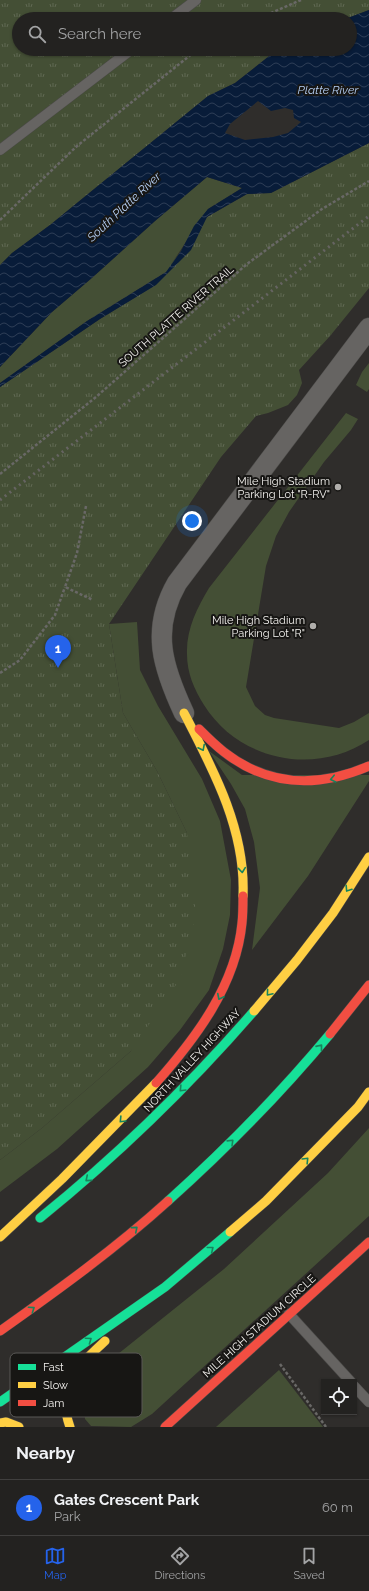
<!DOCTYPE html>
<html lang="en">
<head>
<meta charset="utf-8">
<style>
	body { margin:0; font-family:Raleway,sans-serif; background:#2b2a29; color:#f1f3f6 }
	.controls { position:absolute; right:12px; bottom:12px; display:grid; overflow:hidden; border-radius:0px; box-shadow:0 1px 3px #0004 }
	.controls button { width:36px; height:36px; display:grid; place-items:center; padding:0; border:0; border-bottom:1px solid #403f3e; background:#232220; color:#f1f3f6; font:20px sans-serif }
	.you { position:absolute; left:192px; top:521px; width:14px; height:14px; margin:-10px; border:3px solid #fff; border-radius:50%; background:#1a73e8; box-shadow:0 0 0 6px #1a73e833 }
	.badge { display:grid; place-items:center; width:26px; height:26px; border-radius:50%; background:#2563eb; color:#fff; font-size:13px; font-weight:700 }
	.pin { position:absolute; translate:-50% -33px; filter:drop-shadow(0 1px 2px #0008) }
	.pin::after { content:''; position:absolute; top:21px; width:14px; height:12px; background:inherit; clip-path:polygon(0 0,100% 0,50% 100%) }
	.list { margin:0; padding:0; list-style:none }
	h2 { display:flex; justify-content:space-between; align-items:center; height:52px; margin:0; padding:0 16px; font-size:17px }
	h2 small { font-size:13px; font-weight:400; color:#a3a4a5 }
	.list li { display:grid; grid-template-columns:26px 1fr auto; gap:12px; align-items:center; box-sizing:border-box; height:56px; padding:0 16px; border-top:1px solid #403f3e }
	.list b { display:block; font-size:15px; white-space:nowrap }
	.list p { margin:0; font-size:13px; white-space:nowrap; color:#a3a4a5 }
	.list em { font-size:13px; font-style:normal; color:#a3a4a5 }
	.icon { flex:none; width:22px; height:22px; fill:none; stroke:currentColor; stroke-width:2; stroke-linecap:round; stroke-linejoin:round }
	.map { position:relative; flex:none; width:369px; height:1427px; overflow:hidden }
	.search { position:absolute; background:#232220; box-shadow:0 1px 3px #0004; left:12px; right:12px; top:12px; height:44px; display:flex; align-items:center; gap:10px; box-sizing:border-box; padding:0 14px; border-radius:22px; color:#a3a4a5; font-size:15px }
	.sheet { height:108px; background:#232220 }
	nav { display:flex; justify-content:space-around; align-items:center; box-sizing:border-box; height:56px; border-top:1px solid #403f3e; background:#232220; font-size:11px; color:#a3a4a5 }
	nav a { display:grid; justify-items:center; gap:2px }
	nav .on { color:#2563eb }
	.map>svg:first-child { display:block }
</style>
</head>
<body>
<div class="map">
<svg width="369" height="1427" viewBox="0 0 369 1427">
	<defs>
		<pattern id="park-tufts" width="24" height="20" patternUnits="userSpaceOnUse"><rect width="24" height="20" fill="#444f35"/><path d="M3 7l-1-3M5 7V3M7 7l1-3M15 17l-1-3M17 17v-4M19 17l1-3" fill="none" stroke="#606953"/></pattern>
		<pattern id="water-waves" width="16" height="10" patternUnits="userSpaceOnUse"><rect width="16" height="10" fill="#081c39"/><path d="M0 5q4-4 8 0t8 0" fill="none" stroke="#2d3d56"/></pattern>
	</defs>
	<rect width="100%" height="100%" fill="#2f2d2b"/>
	<g fill="#444f35">
		<path d="M207,177L242,188L208,209L166,272L87,321L0,383V367L52,312L93,277L155,221Z"/>
		<path d="M369,363V389L367,392L356,385L362,372Z"/>
		<path d="M346,413L358,419L351,430L324,462L289,512L276,536L266,566L246,687L255,706L265,715L274,718L339,728L354,722L369,713V740C315,776 239,761 204,705C194,689 187,673 187,654C186,630 197,608 209,588Z"/>
		<path d="M137,622L140,670L158,706L202,779L220,821L231,880L230,915L223,949L209,990L180,1030L148,1067L57,1149L0,1192V1160L42,1128L131,1051L187,833L157,771L123,713L109,624Z"/>
		<path d="M209,751L242,775H369V781L308,876L252,950L260,888L254,842L245,809L231,784Z"/>
		<path d="M369,1128V1216L152,1414L131,1427L91,1426L85,1419L84,1407L88,1392L102,1372L118,1354L224,1269L328,1173Z"/>
		<path d="M279,1370L323,1427H216Z"/>
	</g>
	<g fill="url(#park-tufts)">
		<path d="M0,0H369V10L345,19H19V49H280L273,53L235,83L208,96L50,225L12,253L0,265Z"/>
		<path d="M369,143V288L330,336L299,370L302,383L297,395L288,405L268,413L256,416L221,457L109,624L123,713L157,771L187,833L196,915L180,979L131,1051L42,1128L0,1160V387L100,319L155,285L207,217L247,194L271,193Z"/>
	</g>
	<path fill="url(#water-waves)" fill-rule="evenodd" d="M369,10V143L271,193L247,194L207,217L191,250L156,285L100,319L0,387V383L87,321L166,272L181,251L194,226L208,209L242,188L207,177L155,221L93,277L52,312L0,367V265L12,253L50,225L208,96L235,83L273,53L280,49H350V19H345ZM258,101L271,111L285,108L293,110L294,118L301,122L288,133L273,137L245,140L225,133L230,124Z"/>
	<g fill="none" stroke-linecap="round" stroke-linejoin="round">
		<g stroke="#4b4a48" stroke-width="11">
			<g id="lane">
				<path d="M171,19L196,0"/>
				<path d="M0,150L132,49"/>
				<path d="M289,1314L351,1382"/>
				<path d="M354,1386L369,1402"/>
			</g>
		</g>
		<g stroke="#4b4a48" stroke-width="21">
			<path id="street" d="M184,713C163,668 150,630 177,583L369,328"/>
		</g>
		<g stroke="#4b4a48" stroke-width="10">
			<g id="fast">
				<path d="M168,1201C226,1149 280,1094 330,1034"/>
				<path d="M40,1218C118,1155 188,1087 254,1011"/>
				<path d="M0,1402L165,1287L230,1232"/>
			</g>
		</g>
		<g stroke="#4b4a48" stroke-width="10">
			<g id="slow">
				<path d="M184,713C213,769 246,830 243,896"/>
				<path d="M254,1011L297,960L333,913L369,857"/>
				<path d="M230,1232L266,1201L358,1107L369,1092"/>
				<path d="M0,1237L62,1179L156,1083"/>
				<path d="M0,1423L6,1422L19,1427"/>
				<path d="M70,1427C55,1386 77,1367 105,1341"/>
			</g>
		</g>
		<g stroke="#4b4a48" stroke-width="10">
			<g id="jam">
				<path d="M199,729C207,737 215,745 224,752C269,787 318,788 369,766"/>
				<path d="M330,1034L369,985"/>
				<path d="M156,1083C196,1038 236,985 242,923C243,914 243,905 243,896"/>
				<path d="M0,1331C58,1290 115,1249 168,1201"/>
				<path d="M165,1427L369,1242"/>
			</g>
		</g>
		<g stroke="#696866" stroke-width="2.5" stroke-dasharray="3 2" stroke-linecap="butt">
			<path d="M257,19L301,0"/>
			<path d="M0,220L77,146L198,49"/>
			<path d="M0,474L96,397L247,264L322,209L369,181"/>
			<path d="M86,506L77,553L65,587L93,600"/>
			<path d="M0,673L20,660L55,615L65,587"/>
			<path d="M280,1364L326,1427"/>
		</g>
		<use href="#lane" stroke="#666462" stroke-width="10"/>
		<use href="#street" stroke="#666462" stroke-width="20"/>
		<use href="#fast" stroke="#16e098" stroke-width="9"/>
		<use href="#slow" stroke="#ffcf43" stroke-width="9"/>
		<use href="#jam" stroke="#f24e42" stroke-width="9"/>
		<path stroke="#666462" stroke-width="3" stroke-dasharray="2 4" stroke-linecap="butt" d="M0,500L369,216"/>
	</g>
	<defs><path id="oneway-chevron" d="M-2-3.5L2.5 0L-2 3.5" fill="none" stroke-width="1.6" stroke-linecap="round" stroke-linejoin="round"/></defs>
	<g stroke="#16855d">
		<use href="#oneway-chevron" transform="translate(202 748) rotate(63)"/>
		<use href="#oneway-chevron" transform="translate(333 779) rotate(167)"/>
		<use href="#oneway-chevron" transform="translate(242 870) rotate(84)"/>
		<use href="#oneway-chevron" transform="translate(348 889) rotate(123)"/>
		<use href="#oneway-chevron" transform="translate(269 993) rotate(130)"/>
		<use href="#oneway-chevron" transform="translate(220 997) rotate(117)"/>
		<use href="#oneway-chevron" transform="translate(320 1047) rotate(-51)"/>
		<use href="#oneway-chevron" transform="translate(182 1089) rotate(134)"/>
		<use href="#oneway-chevron" transform="translate(122 1120) rotate(134)"/>
		<use href="#oneway-chevron" transform="translate(231 1142) rotate(-44)"/>
		<use href="#oneway-chevron" transform="translate(306 1160) rotate(-46)"/>
		<use href="#oneway-chevron" transform="translate(88 1179) rotate(140)"/>
		<use href="#oneway-chevron" transform="translate(135 1229) rotate(-40)"/>
		<use href="#oneway-chevron" transform="translate(211 1249) rotate(-39)"/>
		<use href="#oneway-chevron" transform="translate(32 1309) rotate(-34)"/>
		<use href="#oneway-chevron" transform="translate(89 1340) rotate(-35)"/>
	</g>
	<g fill="#b0aeab" stroke="#171614" stroke-width="1.5">
		<circle cx="338" cy="487" r="4"/>
		<circle cx="313" cy="626" r="4"/>
	</g>
	<g text-anchor="middle" stroke-width="4" stroke-linejoin="round" paint-order="stroke">
		<g font-size="11" fill="#f5f3f0" stroke="#171614">
			<text transform="translate(176 316) rotate(-41)" y="4">SOUTH PLATTE RIVER TRAIL</text>
			<text transform="translate(192 1060) rotate(-47)" y="4">NORTH VALLEY HIGHWAY</text>
			<text transform="translate(259 1326) rotate(-42)" y="4">MILE HIGH STADIUM CIRCLE</text>
		</g>
		<g font-size="11" fill="#f5f3f0" stroke="#171614" text-anchor="end">
			<text x="330" y="485">Mile High Stadium<tspan x="330" dy="13">Parking Lot "R-RV"</tspan></text>
			<text x="305" y="624">Mile High Stadium<tspan x="305" dy="13">Parking Lot "R"</tspan></text>
		</g>
		<g font-size="12" font-style="italic" fill="#b5cff4" stroke="#171614">
			<text x="328" y="94">Platte River</text>
			<text transform="translate(124 207) rotate(-43)" y="4">South Platte River</text>
		</g>
	</g>
	<rect x="10" y="1353" width="132" height="64" rx="6" fill="#171614" stroke="#5a5856" stroke-width="1"/>
	<rect x="18" y="1364" width="18" height="6" fill="#16e098"/>
	<rect x="18" y="1382" width="18" height="6" fill="#ffcf43"/>
	<rect x="18" y="1400" width="18" height="6" fill="#f24e42"/>
	<g font-size="11" fill="#f5f3f0">
		<text x="43" y="1371">Fast</text>
		<text x="43" y="1389">Slow</text>
		<text x="43" y="1407">Jam</text>
	</g>
</svg>
<div class="controls">
<button><svg class="icon" aria-label="locate" viewBox="0 0 24 24"><circle cx="12" cy="12" r="6"/><path d="M12 2v4M12 18v4M2 12h4M18 12h4"/></svg></button>
</div>
<div class="you"></div>
<div class="pin badge" style="left:58px;top:668px">1</div>
<div class="search"><svg class="icon" aria-label="search" viewBox="0 0 24 24"><circle cx="10" cy="10" r="6"/><path d="M15 15l6 6"/></svg>Search here</div>
</div>
<section class="sheet">
<h2>Nearby<small></small></h2>
<ul class="list">
<li><span class="badge">1</span><div><b>Gates Crescent Park</b><p>Park</p></div><em>60 m</em></li>
</ul>
</section>
<nav>
<a class="on"><svg class="icon" aria-label="map" viewBox="0 0 24 24"><path d="M3 6l6-2 6 2 6-2v14l-6 2-6-2-6 2zM9 4v14M15 6v14"/></svg>Map</a>
<a><svg class="icon" aria-label="directions" viewBox="0 0 24 24"><path d="M12 3l9 9-9 9-9-9zM9 14v-3h6M13 9l2 2-2 2"/></svg>Directions</a>
<a><svg class="icon" aria-label="saved" viewBox="0 0 24 24"><path d="M7 4h10v16l-5-4-5 4z"/></svg>Saved</a>
</nav>
</body>
</html>
